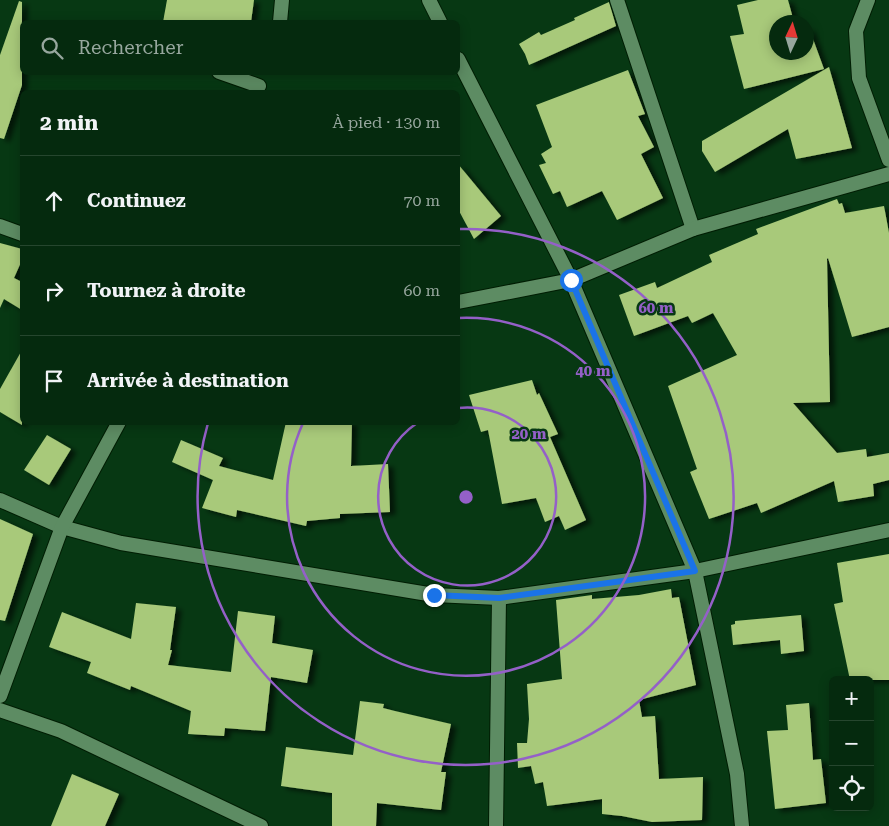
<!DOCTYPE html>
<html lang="fr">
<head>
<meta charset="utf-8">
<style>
	body { margin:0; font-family:"Roboto Serif",serif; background:#13361c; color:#f1f3f6 }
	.controls { position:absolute; right:15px; bottom:15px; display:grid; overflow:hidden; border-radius:8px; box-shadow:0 2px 12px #0003 }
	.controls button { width:45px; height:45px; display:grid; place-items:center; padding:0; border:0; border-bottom:1px solid #26462e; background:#052a0e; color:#f1f3f6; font:25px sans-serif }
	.compass { position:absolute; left:769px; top:15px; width:45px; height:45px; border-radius:50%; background:#052a0e; box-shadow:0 2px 12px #0003; rotate:4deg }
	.stop { position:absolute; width:15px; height:15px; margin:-11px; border:4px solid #1a73e8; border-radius:50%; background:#fff }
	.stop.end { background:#1a73e8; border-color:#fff; box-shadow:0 1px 5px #0008 }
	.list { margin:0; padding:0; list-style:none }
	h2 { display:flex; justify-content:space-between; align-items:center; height:65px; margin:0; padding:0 20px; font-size:21px }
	h2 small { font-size:16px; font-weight:400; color:#97a79e }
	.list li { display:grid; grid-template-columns:32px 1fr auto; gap:15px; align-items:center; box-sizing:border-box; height:90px; padding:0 20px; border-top:1px solid #26462e }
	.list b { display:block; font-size:19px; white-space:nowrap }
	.list em { font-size:16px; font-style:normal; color:#97a79e }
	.icon { flex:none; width:28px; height:28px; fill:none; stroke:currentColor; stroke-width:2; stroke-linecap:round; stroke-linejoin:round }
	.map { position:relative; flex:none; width:889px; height:826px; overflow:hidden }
	.search { position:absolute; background:#052a0e; box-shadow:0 2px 12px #0003; left:20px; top:20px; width:440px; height:55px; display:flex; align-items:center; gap:12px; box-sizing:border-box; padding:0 18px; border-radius:8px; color:#97a79e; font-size:19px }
	.panel { position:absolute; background:#052a0e; box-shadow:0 2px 12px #0003; left:20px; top:90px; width:440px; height:335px; border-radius:8px }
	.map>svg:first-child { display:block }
</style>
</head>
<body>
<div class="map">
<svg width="889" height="826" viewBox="0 0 889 826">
	<defs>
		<filter id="shadow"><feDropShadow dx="5.5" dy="3" stdDeviation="2.5" flood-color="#0009"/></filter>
	</defs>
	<rect width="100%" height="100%" fill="#073813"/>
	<g fill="#a8c97a" filter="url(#shadow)">
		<path d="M167,0H254L251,22H163Z"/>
		<path d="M758,0H788L794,22H776V52H806V29L809,28L824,69L744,89L730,36L744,34L737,5Z"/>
		<path d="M19,1L22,2V85L4,139L0,138V55Z"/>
		<path d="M609,2L616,26L529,65L525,54L519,44L539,32L541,35L575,20L574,18Z"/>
		<path d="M829,67L852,148L796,159L788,129L715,172L702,151V141Z"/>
		<path d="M628,70L645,114L638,116L654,147L641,154L663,198L617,220L602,191L567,207L560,191L553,194L539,165L546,163L541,154L552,147L536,105Z"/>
		<path d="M458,164L501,216L474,239L458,209Z"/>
		<path d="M837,199L839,204L842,203L845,213L884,206L889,233V327L852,337L828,258L827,259L830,402L793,403L837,453L866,449L867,457L889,453V480L873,484L874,496L838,502L834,481L761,513L757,503L709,519L690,472L697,469L668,386L737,355L713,313L692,323L688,316L634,336L619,295L655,282L657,288L712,262L709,255L758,234L756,229Z"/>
		<path d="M0,243L22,249V260L14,278L22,282V310L4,299L0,308Z"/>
		<path d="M22,350V425L0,412V389Z"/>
		<path d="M532,380L537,395L539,393L558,434L550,437L586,520L565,530L559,516L545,522L536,498L502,504L488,430L481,432L469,395Z"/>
		<path d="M286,422H352L351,466L388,464L390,512L340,514V518L307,521L306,526L237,510L236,517L202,508L213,480L172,462L181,440L223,458L219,466L273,480Z"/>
		<path d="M47,435L71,449L49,485L24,470Z"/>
		<path d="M0,519L33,534L5,621L0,620Z"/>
		<path d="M889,554V680H850L834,604L843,602L837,563Z"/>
		<path d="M671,589L672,598L679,597L696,685L639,700L642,717L655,716L659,779L703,777L702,820L652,822L622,816L602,814V799L547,806L543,782L535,784L531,766L518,768L517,743H527L529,719L527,684L562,679L556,600L592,595V599L639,595Z"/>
		<path d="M136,603L176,607L170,650H172L168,665L231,672L238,611L275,616L272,643L313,650L307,683L271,677L265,731L225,728L224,736L188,734L191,711L131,686L130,690L87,673L91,662L49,647L62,612L131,639Z"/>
		<path d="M801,615L804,651L781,654L780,640L733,645L731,625L735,624V621Z"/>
		<path d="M360,701L384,704L383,708L395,711L451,724L441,772H446L441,810L377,803L376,826H332V793L281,786L286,747L353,755Z"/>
		<path d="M809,703L813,760L821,759L826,803L775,809L767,731L788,730L786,705Z"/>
		<path d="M72,774L119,794L105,826H51Z"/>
	</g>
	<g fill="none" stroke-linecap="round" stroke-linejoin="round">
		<g stroke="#001d03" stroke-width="16">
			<g id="minor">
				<path d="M429,0L440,22"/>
				<path d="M617,0L693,229"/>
				<path d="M868,0L856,31L859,78L889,160"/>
				<path d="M280,22L282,0"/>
				<path d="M458,59L571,280L458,302"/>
				<path d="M219,72L259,86"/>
				<path d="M0,226L22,234"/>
				<path d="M0,500L62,527L121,543L434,595L499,598L695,571L889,530"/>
				<path d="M0,696L62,527L119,422"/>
				<path d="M0,710L61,731L261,826"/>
				<path d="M496,826L499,598"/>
				<path d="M742,826L737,774L695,571L571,280L693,229L889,174"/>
			</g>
		</g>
		<use href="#minor" stroke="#5d8c63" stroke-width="14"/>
	</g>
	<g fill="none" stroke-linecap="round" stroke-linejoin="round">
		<path stroke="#1a73e8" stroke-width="6" d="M434,595L499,598L695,571L571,280"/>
	</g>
	<g fill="none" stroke="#9460c8" stroke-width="2.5">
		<path d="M458 408A89 89 0 1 1 417 423"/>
		<path d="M458 318A179 179 0 1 1 303 423"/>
		<path d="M459 229A268 268 0 1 1 208 423"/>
	</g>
	<circle cx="466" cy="497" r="8" fill="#9460c8" stroke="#073813" stroke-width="2.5"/>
	<g font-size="15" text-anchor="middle" font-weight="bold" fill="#9460c8" stroke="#073813" stroke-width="5" stroke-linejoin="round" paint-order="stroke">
		<text x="656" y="313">60 m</text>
		<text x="593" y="376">40 m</text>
		<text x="529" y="439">20 m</text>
	</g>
</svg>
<div class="controls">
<button>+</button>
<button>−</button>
<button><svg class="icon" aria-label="locate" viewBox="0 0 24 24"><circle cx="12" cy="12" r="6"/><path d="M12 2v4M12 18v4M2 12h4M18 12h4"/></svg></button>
</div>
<svg class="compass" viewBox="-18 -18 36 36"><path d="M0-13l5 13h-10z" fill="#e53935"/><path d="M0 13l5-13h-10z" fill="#97a79e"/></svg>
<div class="stop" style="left:571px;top:280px"></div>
<div class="stop end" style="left:434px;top:595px"></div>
<div class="search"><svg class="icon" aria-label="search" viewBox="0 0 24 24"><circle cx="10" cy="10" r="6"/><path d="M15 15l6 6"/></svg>Rechercher</div>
<section class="panel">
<h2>2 min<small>À pied · 130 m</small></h2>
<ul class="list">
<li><svg class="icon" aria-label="ahead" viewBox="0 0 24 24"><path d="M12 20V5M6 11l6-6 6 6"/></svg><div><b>Continuez</b></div><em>70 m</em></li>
<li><svg class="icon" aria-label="right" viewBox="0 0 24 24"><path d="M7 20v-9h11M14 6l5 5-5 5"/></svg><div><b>Tournez à droite</b></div><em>60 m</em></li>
<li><svg class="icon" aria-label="arrive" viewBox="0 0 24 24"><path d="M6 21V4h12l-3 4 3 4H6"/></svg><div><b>Arrivée à destination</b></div></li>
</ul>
</section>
</div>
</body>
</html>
